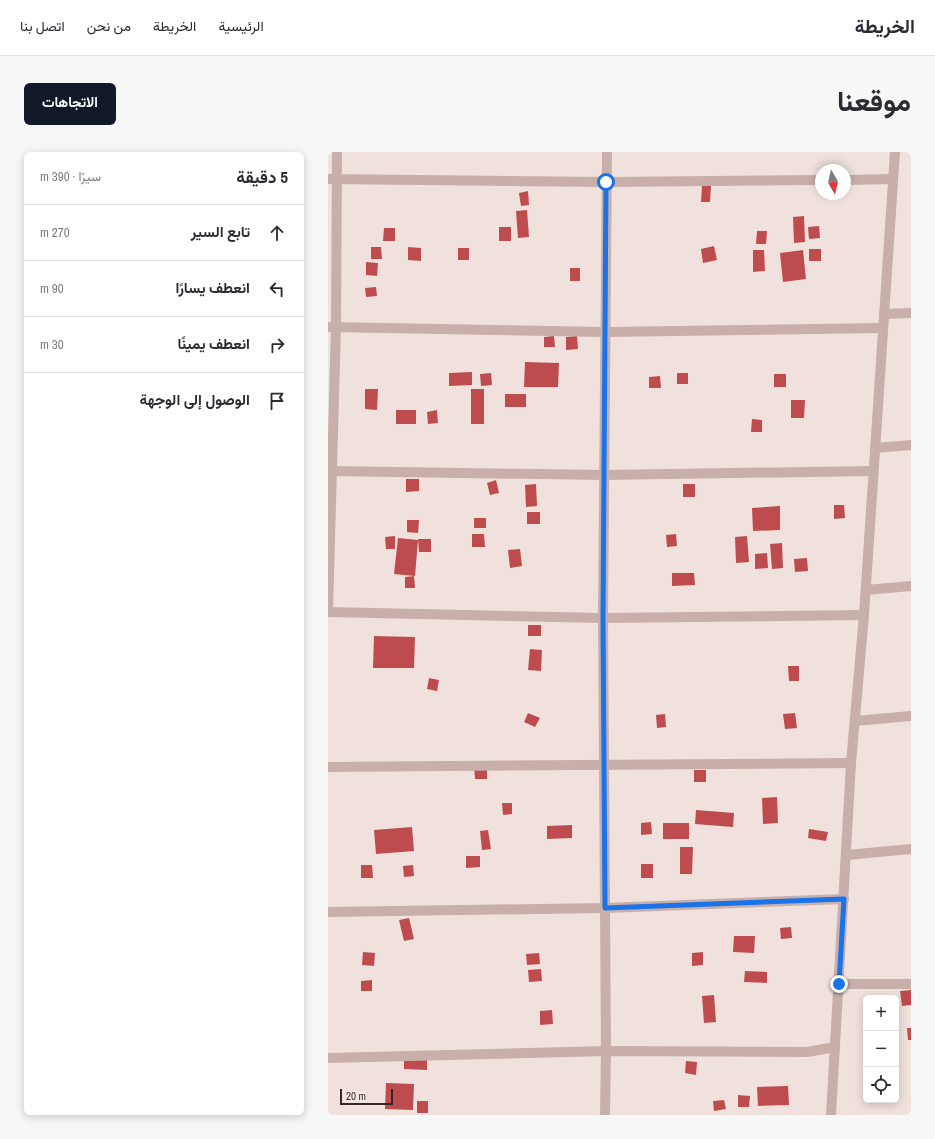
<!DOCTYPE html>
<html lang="ar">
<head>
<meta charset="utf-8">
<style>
	body { margin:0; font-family:"Archivo Narrow",Vazirmatn,sans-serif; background:#f7f7f7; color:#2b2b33; direction:rtl }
	.controls { position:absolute; right:12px; bottom:12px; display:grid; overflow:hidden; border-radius:6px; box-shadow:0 2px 10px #0003 }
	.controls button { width:36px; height:36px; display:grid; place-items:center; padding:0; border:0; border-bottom:1px solid #e1e1e2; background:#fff; color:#2b2b33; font:20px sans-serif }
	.compass { position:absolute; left:487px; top:12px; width:36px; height:36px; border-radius:50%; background:#fff; box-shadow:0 2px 10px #0003; rotate:171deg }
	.scale { position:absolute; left:12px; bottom:10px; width:53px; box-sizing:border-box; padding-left:4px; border:2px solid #352928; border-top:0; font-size:11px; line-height:14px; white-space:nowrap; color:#352928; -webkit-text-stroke:3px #f8ece8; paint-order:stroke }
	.stop { position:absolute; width:12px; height:12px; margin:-9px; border:3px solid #1a73e8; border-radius:50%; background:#fff }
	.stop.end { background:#1a73e8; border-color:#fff; box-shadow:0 1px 4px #0008 }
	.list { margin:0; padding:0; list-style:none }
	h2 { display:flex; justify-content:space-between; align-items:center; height:52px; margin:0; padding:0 16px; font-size:17px }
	h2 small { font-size:13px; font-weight:400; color:#7c7c81 }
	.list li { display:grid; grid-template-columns:26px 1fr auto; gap:12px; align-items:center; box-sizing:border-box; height:56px; padding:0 16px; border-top:1px solid #e1e1e2 }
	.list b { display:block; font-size:15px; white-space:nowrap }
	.list em { font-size:13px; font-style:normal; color:#7c7c81 }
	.icon { flex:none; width:22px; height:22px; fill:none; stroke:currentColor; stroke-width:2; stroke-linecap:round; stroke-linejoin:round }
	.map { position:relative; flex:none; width:583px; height:963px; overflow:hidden; direction:ltr; border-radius:6px }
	header { display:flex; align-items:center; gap:24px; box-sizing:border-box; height:56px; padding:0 20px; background:#fff; border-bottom:1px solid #e1e1e2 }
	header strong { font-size:19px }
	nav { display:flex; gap:22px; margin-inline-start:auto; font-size:14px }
	.intro { display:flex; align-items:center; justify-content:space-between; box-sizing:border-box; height:96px; padding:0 24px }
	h1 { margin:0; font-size:28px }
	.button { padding:10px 18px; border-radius:6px; background:#111827; color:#fff; font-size:14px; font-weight:700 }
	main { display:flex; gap:24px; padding:0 24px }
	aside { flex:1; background:#fff; border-radius:6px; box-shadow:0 2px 10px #0003 }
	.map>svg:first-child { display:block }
</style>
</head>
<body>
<header>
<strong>الخريطة</strong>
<nav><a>الرئيسية</a><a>الخريطة</a><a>من نحن</a><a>اتصل بنا</a></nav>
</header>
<div class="intro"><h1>موقعنا</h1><a class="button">الاتجاهات</a></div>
<main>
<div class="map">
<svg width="583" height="963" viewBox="0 0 583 963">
	<rect width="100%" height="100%" fill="#f0e1dc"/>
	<g fill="#be4c4f">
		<path d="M374,34H383L382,50H373Z"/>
		<path d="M200,39L201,53L193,54L191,41Z"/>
		<path d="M199,58L201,85L190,86L188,59Z"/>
		<path d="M476,64L477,90L466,91L465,65Z"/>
		<path d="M491,74L492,86L481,87L480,75Z"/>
		<rect x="171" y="75" width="12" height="14"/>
		<path d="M56,76H67V89H55Z"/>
		<path d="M429,79H439L438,92H428Z"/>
		<path d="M386,94L389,108L375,111L373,97Z"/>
		<path d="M43,95H53L54,107H43Z"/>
		<path d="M80,95L93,96V109L80,108Z"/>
		<rect x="130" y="96" width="11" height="12"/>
		<rect x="481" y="97" width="12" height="12"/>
		<path d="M425,98H436L437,119L425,120Z"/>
		<path d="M475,98L478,127L455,130L452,101Z"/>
		<path d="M38,110L50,111L49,124L38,123Z"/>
		<rect x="242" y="116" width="10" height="13"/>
		<path d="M48,135L49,144L38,145L37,136Z"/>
		<path d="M226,184L227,195H216V185Z"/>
		<path d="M249,184L250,197L238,198V185Z"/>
		<path d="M197,210L231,211L230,235H196Z"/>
		<path d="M144,220V233L121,234V221Z"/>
		<path d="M163,221L164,233L153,234L152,222Z"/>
		<rect x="349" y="221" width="11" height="11"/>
		<rect x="446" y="222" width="12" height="13"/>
		<path d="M332,224L333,236H321V225Z"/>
		<path d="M37,237H50L49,258L37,257Z"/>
		<rect x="143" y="237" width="13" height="35"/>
		<rect x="177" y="242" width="21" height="13"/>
		<path d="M463,248H477L476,266H463Z"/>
		<rect x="68" y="258" width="20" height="14"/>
		<path d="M109,258L110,271L100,272L99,260Z"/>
		<path d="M424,267L434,268V280H423Z"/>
		<path d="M78,327H91V339L78,340Z"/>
		<path d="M168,328L171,341L162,343L159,331Z"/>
		<path d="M208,332L209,354L198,355L197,333Z"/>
		<rect x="355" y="332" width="12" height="13"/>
		<path d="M506,353H516L517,366L506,367Z"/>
		<path d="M452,354V378L425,379L424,356Z"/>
		<rect x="199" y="360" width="13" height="12"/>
		<rect x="146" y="366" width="12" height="10"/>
		<path d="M79,368H91L90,381L79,380Z"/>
		<path d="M144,382H156L157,395H144Z"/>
		<path d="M348,382L349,394L339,395L338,383Z"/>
		<path d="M67,384V397H58L57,385Z"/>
		<path d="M419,384L421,410L408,411L407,385Z"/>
		<path d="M70,386L90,388L87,424L66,422Z"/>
		<path d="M90,387H103V400H91Z"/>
		<path d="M454,391L455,416L444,417L442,392Z"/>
		<path d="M192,397L194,414L182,416L180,398Z"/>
		<path d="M439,401L440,416L427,417V402Z"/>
		<path d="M479,406L480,419L467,420L466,407Z"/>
		<path d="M344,421H366L367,433L344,434Z"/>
		<path d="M86,424L87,436H77V425Z"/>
		<rect x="200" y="473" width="13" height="11"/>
		<path d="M46,484L87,485L86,516H45Z"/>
		<path d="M202,497L214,498L213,519L200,518Z"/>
		<path d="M460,514H471V529H461Z"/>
		<path d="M101,526L111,528L109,539L99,537Z"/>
		<path d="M200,561L212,566L207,575L196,570Z"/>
		<path d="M467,561L469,576L457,577L455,562Z"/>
		<path d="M337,562L338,575L329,576L328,563Z"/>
		<path d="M146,613H159V627H147Z"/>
		<rect x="366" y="618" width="12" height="12"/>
		<path d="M449,645L450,671L435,672L434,646Z"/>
		<path d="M174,651H184V662L175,663Z"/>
		<path d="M368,658L406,661L405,675L367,672Z"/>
		<path d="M323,670L324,682L313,683V671Z"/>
		<rect x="335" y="671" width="26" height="16"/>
		<path d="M244,673V686L219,687V674Z"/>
		<path d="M84,675L86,699L48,702L46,678Z"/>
		<path d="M481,677L500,680L498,689L480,686Z"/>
		<path d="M160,678L163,697L154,698L152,679Z"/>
		<path d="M352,695H365L364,722H352Z"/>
		<path d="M138,704H152V715L138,716Z"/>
		<rect x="313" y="712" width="12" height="14"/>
		<path d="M33,713H44L45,726H33Z"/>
		<path d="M85,713L86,724L76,725L75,714Z"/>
		<path d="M81,766L86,787L76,789L71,768Z"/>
		<path d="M463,775L464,786L453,787L452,776Z"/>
		<path d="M406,784H427L426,801L405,800Z"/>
		<path d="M35,800L47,801L46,814L34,813Z"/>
		<path d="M375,800V813L364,814V801Z"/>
		<path d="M211,801L212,812L199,813L198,802Z"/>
		<path d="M213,817L214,829L201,830L200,818Z"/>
		<path d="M417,819L439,820V831L416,830Z"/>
		<path d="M44,828V839H33V829Z"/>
		<path d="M583,838V853L574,854L572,839Z"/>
		<path d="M386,843L388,870L376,871L374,844Z"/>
		<path d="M224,858L225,872L212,873V859Z"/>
		<path d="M579,876H583V888H580Z"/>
		<path d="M76,907L99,908V918L76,917Z"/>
		<path d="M358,909L369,910L368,923L357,921Z"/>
		<path d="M58,931L86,932L85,958L57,957Z"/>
		<path d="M460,934L461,953L430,954L429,935Z"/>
		<path d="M410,943L422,944L421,955H410Z"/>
		<path d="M396,948L398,957L386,959L385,949Z"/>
		<rect x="89" y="949" width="11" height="12"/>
	</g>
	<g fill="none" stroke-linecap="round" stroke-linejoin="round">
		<g stroke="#c8afa9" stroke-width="10">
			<path d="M0,27L278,30L493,28"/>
			<path d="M517,28L565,27"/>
			<path d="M556,162L583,161"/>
			<path d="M0,175L277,180L555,176"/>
			<path d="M547,296L583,293"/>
			<path d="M0,319L275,323L545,319"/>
			<path d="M538,438L583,434"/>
			<path d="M0,458L8,175L9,0"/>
			<path d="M0,460L275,466L536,463"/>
			<path d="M527,569L583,564"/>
			<path d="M0,615L523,611"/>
			<path d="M519,703L583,697"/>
			<path d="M0,760L277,756L516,747"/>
			<path d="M511,832H583"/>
			<path d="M0,906L278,899L479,900L507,895"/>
			<path d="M277,963L278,899L275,466L279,0"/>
		</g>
		<path stroke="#c8afa9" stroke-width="10" d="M503,963L523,611L536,463L567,0"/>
	</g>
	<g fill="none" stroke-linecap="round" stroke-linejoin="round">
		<path stroke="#1a73e8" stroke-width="5" d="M278,30L275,466L277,756L516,747L511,832"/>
	</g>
</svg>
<div class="controls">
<button>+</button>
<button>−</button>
<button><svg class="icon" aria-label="locate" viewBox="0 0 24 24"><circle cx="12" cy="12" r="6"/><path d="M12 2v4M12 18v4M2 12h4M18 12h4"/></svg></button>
</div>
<svg class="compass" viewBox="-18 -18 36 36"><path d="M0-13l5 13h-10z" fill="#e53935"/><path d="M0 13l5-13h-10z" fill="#7c7c81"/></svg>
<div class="scale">20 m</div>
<div class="stop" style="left:278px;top:30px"></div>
<div class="stop end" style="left:511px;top:832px"></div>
</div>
<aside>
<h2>5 دقيقة<small>سيرًا · 390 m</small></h2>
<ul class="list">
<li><svg class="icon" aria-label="ahead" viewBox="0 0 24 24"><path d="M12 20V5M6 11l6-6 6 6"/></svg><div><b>تابع السير</b></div><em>270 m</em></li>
<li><svg class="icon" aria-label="left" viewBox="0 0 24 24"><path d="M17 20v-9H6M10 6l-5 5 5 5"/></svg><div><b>انعطف يسارًا</b></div><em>90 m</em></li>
<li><svg class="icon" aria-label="right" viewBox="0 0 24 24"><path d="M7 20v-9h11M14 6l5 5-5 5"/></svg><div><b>انعطف يمينًا</b></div><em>30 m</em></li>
<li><svg class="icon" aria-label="arrive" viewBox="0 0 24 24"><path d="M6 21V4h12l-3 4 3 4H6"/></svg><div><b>الوصول إلى الوجهة</b></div></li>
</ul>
</aside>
</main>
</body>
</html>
